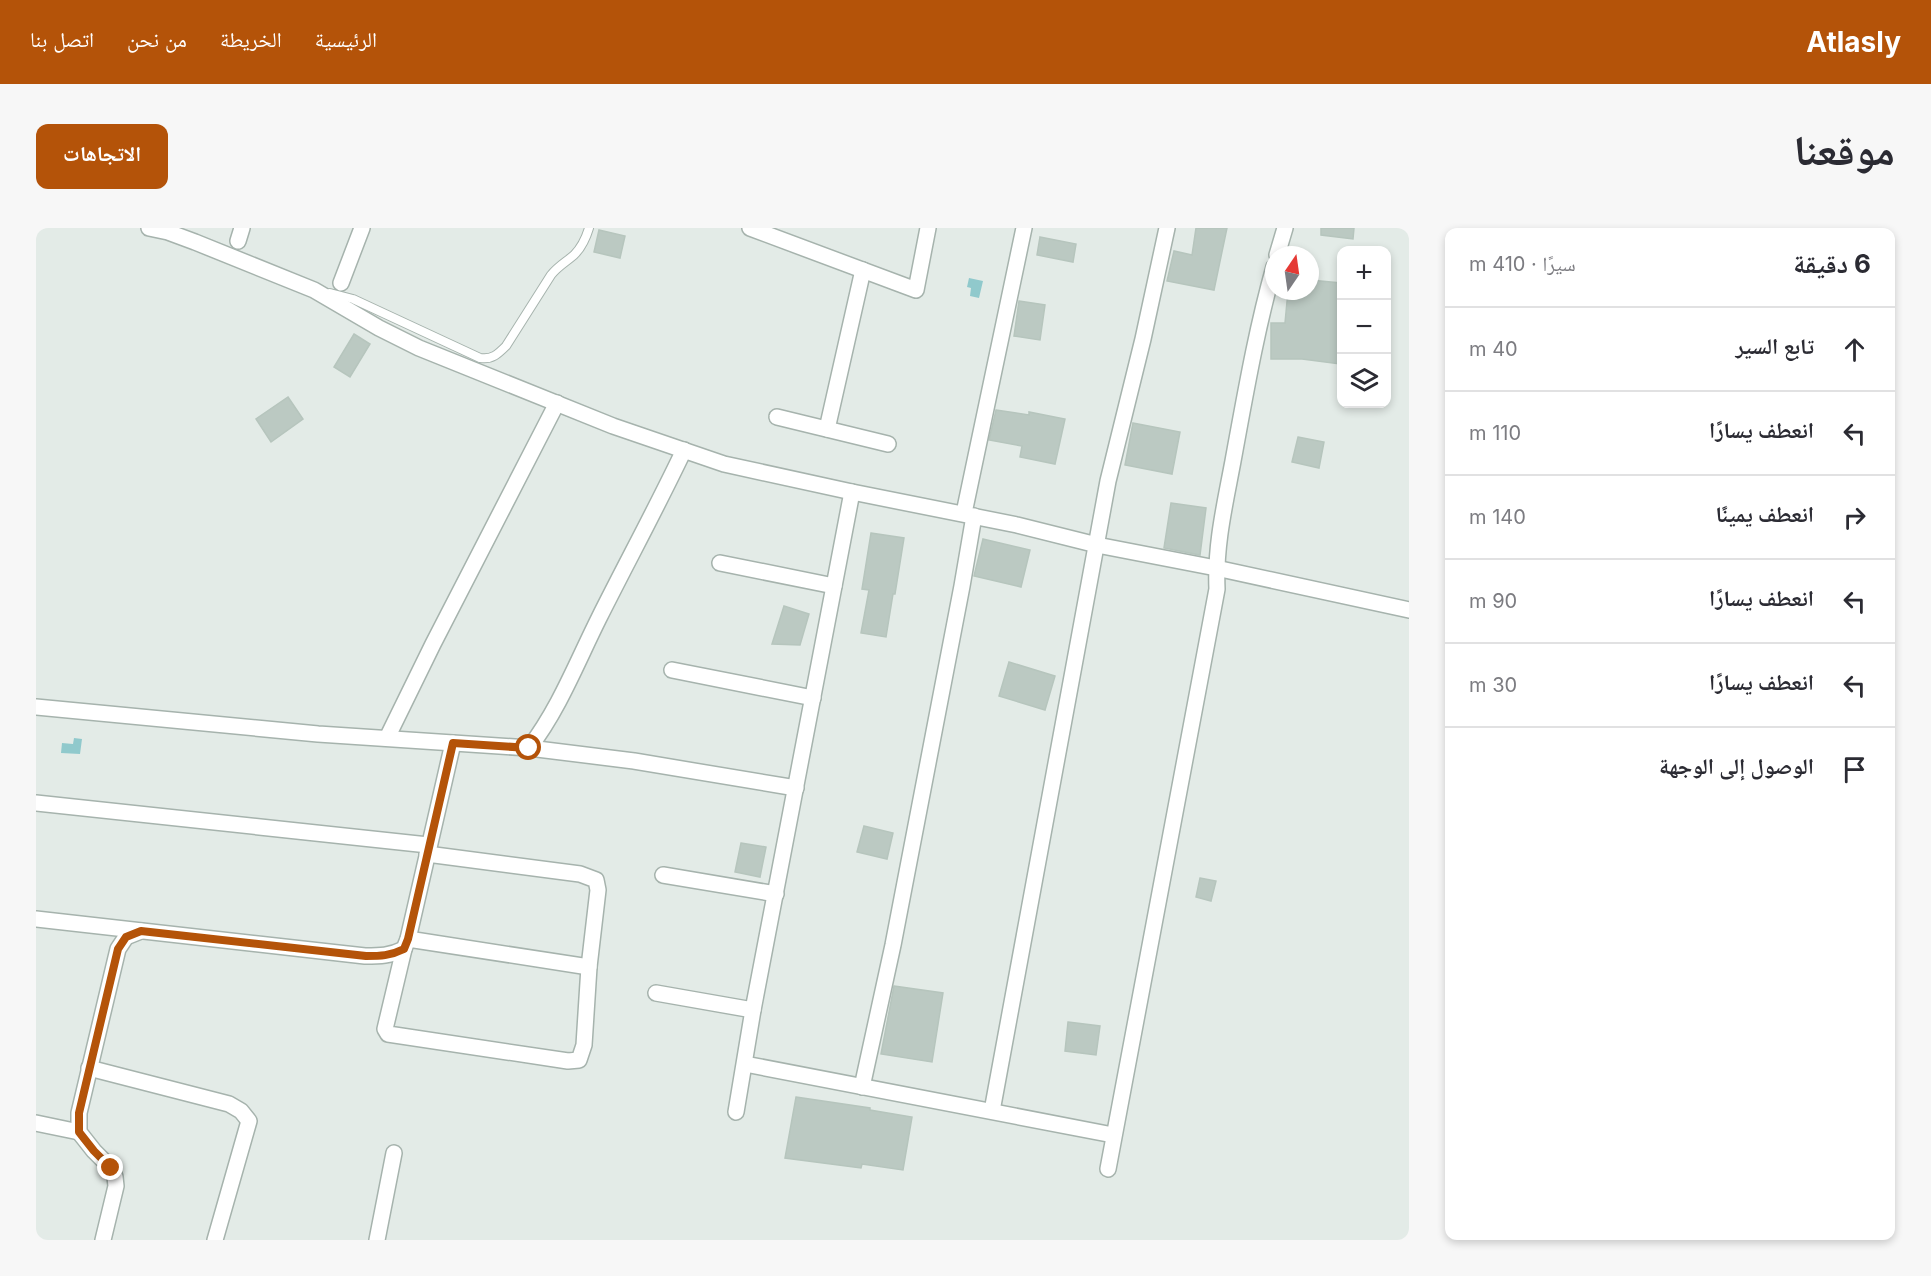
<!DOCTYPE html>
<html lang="ar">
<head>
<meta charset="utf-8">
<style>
	body { margin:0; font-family:Inter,"Noto Naskh Arabic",sans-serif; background:#f7f7f7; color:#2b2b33; direction:rtl }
	.controls { position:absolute; right:18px; top:18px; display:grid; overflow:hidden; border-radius:12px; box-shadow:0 3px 9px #0003 }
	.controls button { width:54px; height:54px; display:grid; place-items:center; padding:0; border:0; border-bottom:2px solid #e1e1e2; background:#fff; color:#2b2b33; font:30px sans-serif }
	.compass { position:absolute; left:1229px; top:18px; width:54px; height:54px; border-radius:50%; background:#fff; box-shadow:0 3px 9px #0003; rotate:13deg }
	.stop { position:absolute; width:18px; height:18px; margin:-14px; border:4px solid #b45309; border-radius:50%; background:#fff }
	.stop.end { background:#b45309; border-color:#fff; box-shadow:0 2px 6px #0008 }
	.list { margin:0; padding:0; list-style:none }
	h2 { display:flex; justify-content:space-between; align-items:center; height:78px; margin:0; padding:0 24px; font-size:26px }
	h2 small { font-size:20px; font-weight:400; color:#7c7c81 }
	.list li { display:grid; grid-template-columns:39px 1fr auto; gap:18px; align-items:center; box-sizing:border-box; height:84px; padding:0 24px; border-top:2px solid #e1e1e2 }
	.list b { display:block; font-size:22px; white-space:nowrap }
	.list em { font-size:20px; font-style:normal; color:#7c7c81 }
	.icon { flex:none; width:33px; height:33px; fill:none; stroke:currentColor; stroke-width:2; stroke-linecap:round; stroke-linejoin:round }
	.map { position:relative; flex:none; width:1373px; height:1012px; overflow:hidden; direction:ltr; border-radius:12px }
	header { display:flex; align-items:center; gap:36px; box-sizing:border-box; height:84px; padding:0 30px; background:#b45309; color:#fff }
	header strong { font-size:28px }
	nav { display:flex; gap:33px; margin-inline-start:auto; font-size:21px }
	.intro { display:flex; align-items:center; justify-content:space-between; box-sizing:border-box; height:144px; padding:0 36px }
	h1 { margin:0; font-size:42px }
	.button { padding:15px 27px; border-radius:12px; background:#b45309; color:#fff; font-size:21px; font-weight:700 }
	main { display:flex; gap:36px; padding:0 36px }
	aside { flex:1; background:#fff; border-radius:12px; box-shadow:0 3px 9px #0003 }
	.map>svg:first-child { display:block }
</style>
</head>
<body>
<header>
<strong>Atlasly</strong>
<nav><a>الرئيسية</a><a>الخريطة</a><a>من نحن</a><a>اتصل بنا</a></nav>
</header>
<div class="intro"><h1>موقعنا</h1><a class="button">الاتجاهات</a></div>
<main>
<aside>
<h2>6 دقيقة<small>سيرًا · 410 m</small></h2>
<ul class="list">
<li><svg class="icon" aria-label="ahead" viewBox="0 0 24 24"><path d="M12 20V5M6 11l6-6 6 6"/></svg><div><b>تابع السير</b></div><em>40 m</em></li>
<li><svg class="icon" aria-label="left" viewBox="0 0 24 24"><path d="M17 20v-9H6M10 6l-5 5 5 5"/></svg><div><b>انعطف يسارًا</b></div><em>110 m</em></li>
<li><svg class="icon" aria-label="right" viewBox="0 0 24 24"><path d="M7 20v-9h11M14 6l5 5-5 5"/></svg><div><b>انعطف يمينًا</b></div><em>140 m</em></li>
<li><svg class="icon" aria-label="left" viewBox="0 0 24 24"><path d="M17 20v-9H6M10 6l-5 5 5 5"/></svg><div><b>انعطف يسارًا</b></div><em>90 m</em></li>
<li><svg class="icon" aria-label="left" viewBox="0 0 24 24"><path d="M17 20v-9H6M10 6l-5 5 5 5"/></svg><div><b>انعطف يسارًا</b></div><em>30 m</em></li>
<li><svg class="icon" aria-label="arrive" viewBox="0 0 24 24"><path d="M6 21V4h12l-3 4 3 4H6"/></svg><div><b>الوصول إلى الوجهة</b></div></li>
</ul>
</aside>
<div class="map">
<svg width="1373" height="1012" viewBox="0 0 1373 1012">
	<rect width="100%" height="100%" fill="#e3ebe7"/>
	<g fill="#90c9cc">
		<path d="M933,50L947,53L943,70L934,68L935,60L931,59Z"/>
		<path d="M38,510L46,511L44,526L25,525L26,515L37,516Z"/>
	</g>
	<g fill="#bbc9c2" stroke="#b6c5bd" stroke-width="1.5">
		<path d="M1160,0H1191L1178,62L1131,53L1138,23L1156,27Z"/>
		<path d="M1285,0H1318L1317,11L1285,7Z"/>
		<path d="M563,2L589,8L584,30L558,24Z"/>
		<path d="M1004,9L1040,16L1037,34L1001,27Z"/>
		<path d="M1274,52L1305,55L1304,136L1266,131H1235V95H1249L1252,63H1274Z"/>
		<path d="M983,73L1009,77L1004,112L978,108Z"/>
		<path d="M318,106L334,116L314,149L298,139Z"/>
		<path d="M252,169L267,191L235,214L220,191Z"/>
		<path d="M960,182L993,187V184L1029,191L1019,236L984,229L986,218L953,212Z"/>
		<path d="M1097,195L1144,204L1136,246L1089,237Z"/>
		<path d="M1262,209L1288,214L1283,240L1256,234Z"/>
		<path d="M1135,275L1170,280L1164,327L1128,320Z"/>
		<path d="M835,305L868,310L859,366H857L850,409L825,405L833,362L826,361Z"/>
		<path d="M947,311L994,322L985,359L938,348Z"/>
		<path d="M748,378L773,386L764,417L736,416Z"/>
		<path d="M973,434L1019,448L1009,482L963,468Z"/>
		<path d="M828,598L857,605L851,631L821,624Z"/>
		<path d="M705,615L730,619L724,649L699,644Z"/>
		<path d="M1164,650L1180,653L1175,673L1160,669Z"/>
		<path d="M858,758L907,765L896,834L845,826Z"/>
		<path d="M1032,794L1064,798L1060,827L1029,823Z"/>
		<path d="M760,869L834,880V882L876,889L867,942L826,936L825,940L749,930Z"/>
	</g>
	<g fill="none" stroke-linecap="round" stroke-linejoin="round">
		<g stroke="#a6b3ad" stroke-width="10">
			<path id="lane" d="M294,65L317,71L444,130C456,132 462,126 470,118L515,47C522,38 530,34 538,27C546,19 550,10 553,0"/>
		</g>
		<g stroke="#a6b3ad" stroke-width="18">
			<g id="street">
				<path d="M113,0L132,4L159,14L278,62L343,100L383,120L577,198L688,236L816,264L981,297L1061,317L1180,340L1373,382"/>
				<path d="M714,0L880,62L892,0"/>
				<path d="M202,13L206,0"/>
				<path d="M1241,27L1249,0"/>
				<path d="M305,55L326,0"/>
				<path d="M741,189L852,216"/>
				<path d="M791,201L827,42"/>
				<path d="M928,285L988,0"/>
				<path d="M684,335L798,358"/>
				<path d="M636,442L777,470"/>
				<path d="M0,479L282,506L493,520C523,481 541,434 563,390C591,334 621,279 648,222"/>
				<path d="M351,510L397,416L521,175"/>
				<path d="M493,520L598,533L760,560"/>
				<path d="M0,575L392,617"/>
				<path d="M627,647L740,666"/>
				<path d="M0,691L329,728C344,728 354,728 368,721L372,711L417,515"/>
				<path d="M372,711L553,739"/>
				<path d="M368,721L349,801L352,806L532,833L543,832L548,817L553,739L562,662L560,652L544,646L391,626"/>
				<path d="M620,765L717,782"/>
				<path d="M709,836L1077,907"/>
				<path d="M53,840L193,876L205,883L213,893L179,1012"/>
				<path d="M826,859L857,717L926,358L938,288"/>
				<path d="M956,883L1072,253L1107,111L1131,0"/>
				<path d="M700,884L717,782L816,264"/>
				<path d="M0,895L43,904"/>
				<path d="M1072,941L1181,361C1179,317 1189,276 1197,233C1209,168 1220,103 1238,39"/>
				<path d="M67,1012L80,958L79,949L75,940L58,923L43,904V885L82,721L90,709L105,703"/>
				<path d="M341,1012L358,925"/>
			</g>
		</g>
		<use href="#lane" stroke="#fff" stroke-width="8"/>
		<use href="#street" stroke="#fff" stroke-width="15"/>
	</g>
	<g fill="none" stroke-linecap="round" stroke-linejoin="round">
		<path stroke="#b45309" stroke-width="8" d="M75,940L58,923L43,904V885L82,721L90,709L105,703L330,728C344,728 354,728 368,721L372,711L417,515L493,520"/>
	</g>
</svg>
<div class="controls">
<button>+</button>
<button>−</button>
<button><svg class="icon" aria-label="layers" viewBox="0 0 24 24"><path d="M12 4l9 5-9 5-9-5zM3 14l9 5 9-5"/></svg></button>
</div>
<svg class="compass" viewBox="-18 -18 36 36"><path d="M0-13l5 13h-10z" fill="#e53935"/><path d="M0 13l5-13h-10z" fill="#7c7c81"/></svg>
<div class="stop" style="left:493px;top:520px"></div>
<div class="stop end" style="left:75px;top:940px"></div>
</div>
</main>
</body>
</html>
